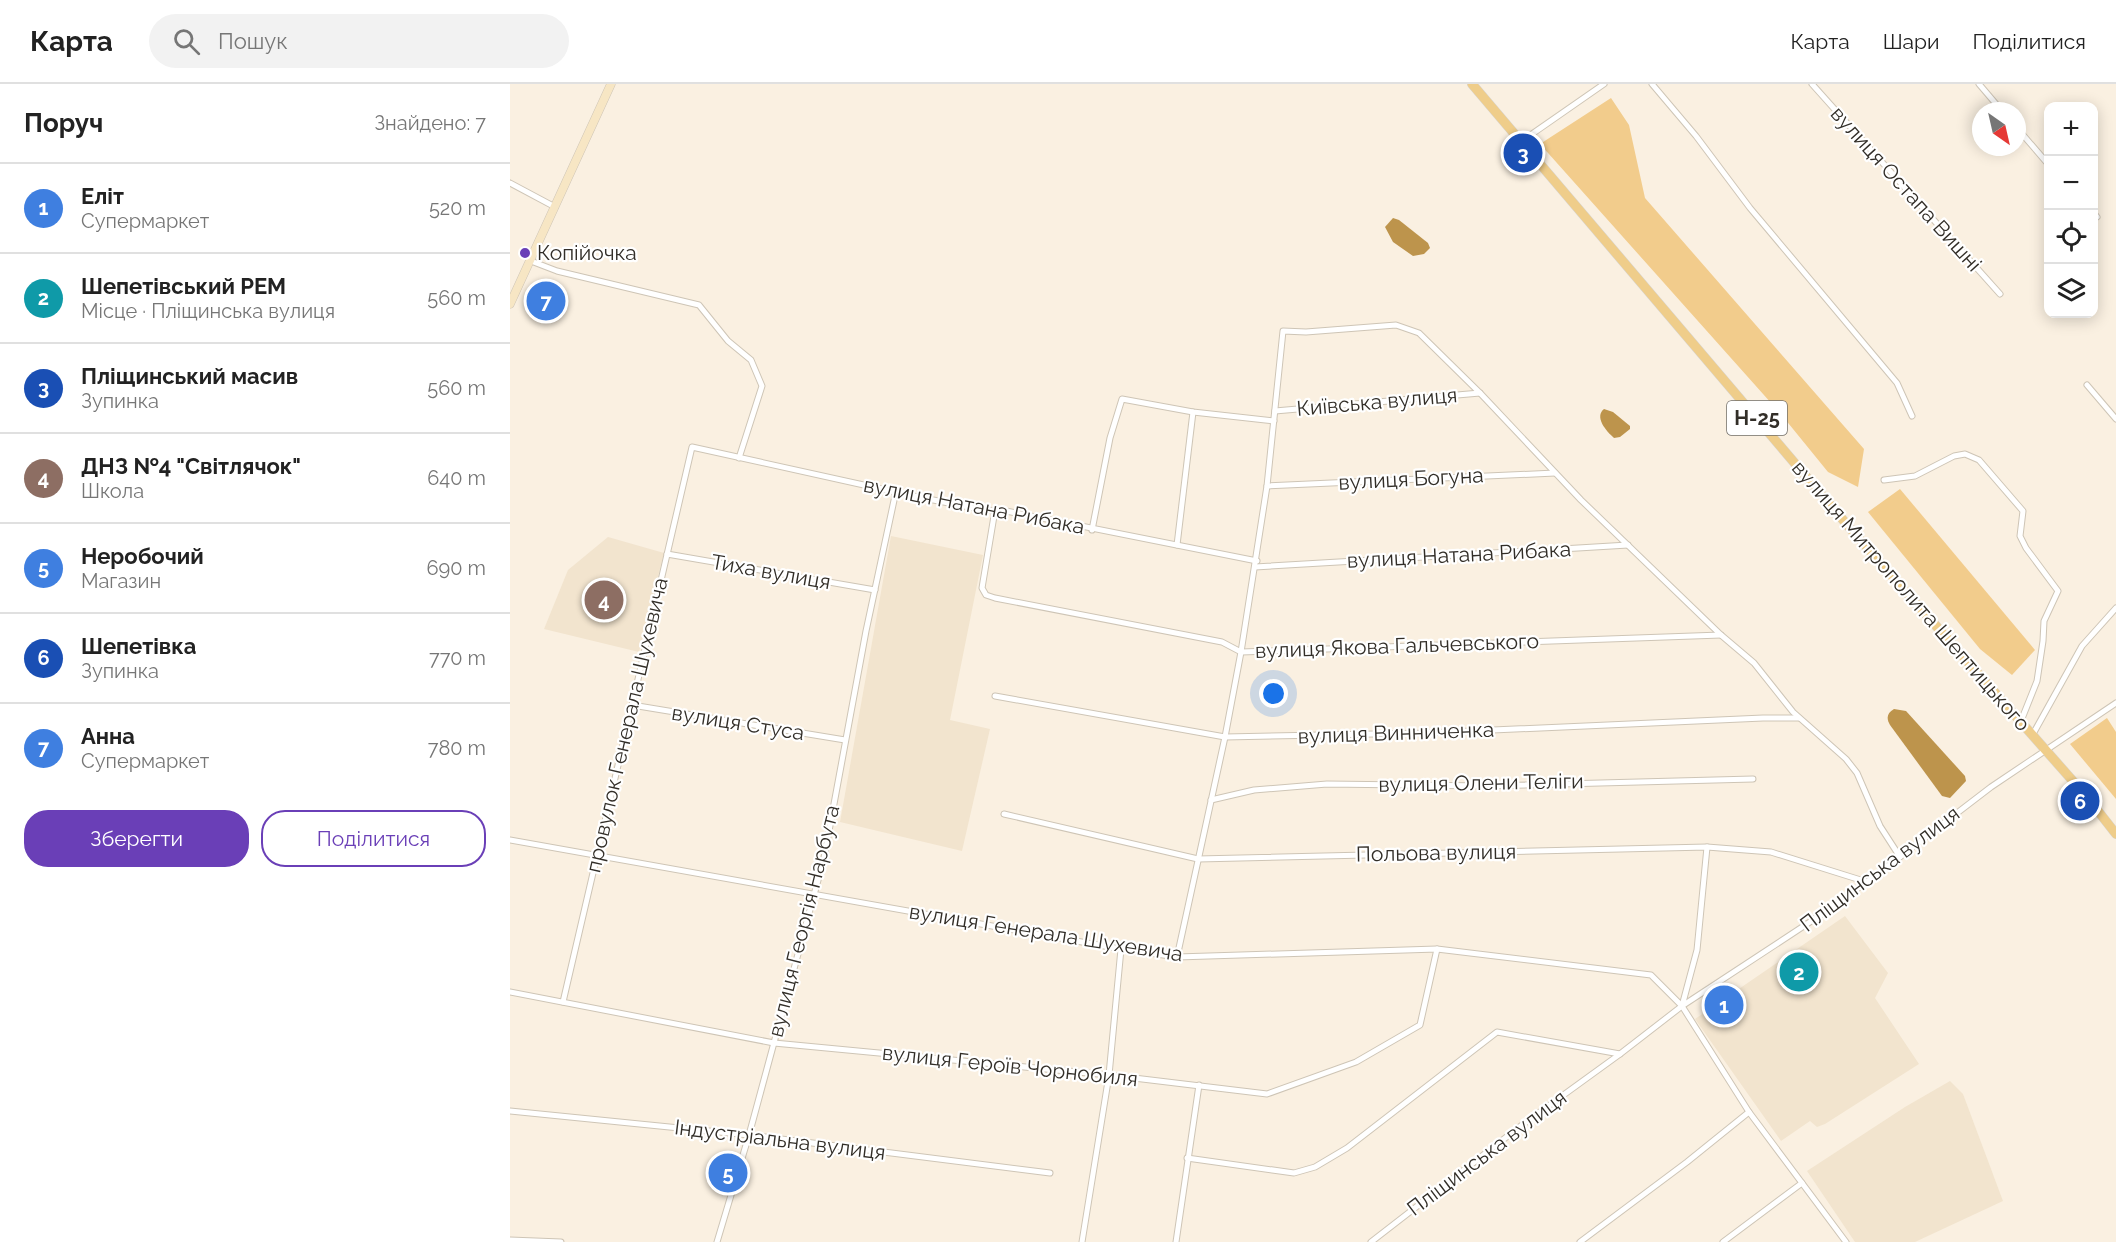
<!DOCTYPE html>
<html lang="uk">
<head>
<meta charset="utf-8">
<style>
	body { margin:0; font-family:Raleway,sans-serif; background:#f2f2f2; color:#222 }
	.controls { position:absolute; right:18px; top:18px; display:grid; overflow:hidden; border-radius:12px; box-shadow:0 3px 15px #0003 }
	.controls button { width:54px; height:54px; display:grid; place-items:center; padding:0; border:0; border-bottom:2px solid #e0e0e0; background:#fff; color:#222; font:30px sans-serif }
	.compass { position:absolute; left:1462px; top:18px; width:54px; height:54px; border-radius:50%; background:#fff; box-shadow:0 3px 15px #0003; rotate:146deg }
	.you { position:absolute; left:764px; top:610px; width:21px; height:21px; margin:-15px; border:4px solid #fff; border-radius:50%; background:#1a73e8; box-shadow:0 0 0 9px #1a73e833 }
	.badge { display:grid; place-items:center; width:39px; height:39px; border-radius:50%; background:#6a3fb7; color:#fff; font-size:20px; font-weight:700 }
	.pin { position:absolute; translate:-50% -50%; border:3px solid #fff; box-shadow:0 2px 6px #0006 }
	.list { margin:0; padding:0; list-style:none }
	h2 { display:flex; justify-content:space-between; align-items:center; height:78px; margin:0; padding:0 24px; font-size:26px }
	h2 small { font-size:20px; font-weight:400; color:#767676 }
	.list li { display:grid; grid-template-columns:39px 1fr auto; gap:18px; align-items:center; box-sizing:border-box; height:90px; padding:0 24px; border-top:2px solid #e0e0e0 }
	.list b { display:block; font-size:22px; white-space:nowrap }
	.list p { margin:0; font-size:20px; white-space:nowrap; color:#767676 }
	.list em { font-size:20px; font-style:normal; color:#767676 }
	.actions { display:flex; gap:12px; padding:18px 24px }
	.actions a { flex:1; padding:14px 0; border:2px solid #6a3fb7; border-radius:24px; text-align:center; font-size:21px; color:#6a3fb7 }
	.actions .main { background:#6a3fb7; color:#fff }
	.icon { flex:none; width:33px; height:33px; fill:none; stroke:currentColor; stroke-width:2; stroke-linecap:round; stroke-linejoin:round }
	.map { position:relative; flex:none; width:1606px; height:1158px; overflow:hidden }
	header { display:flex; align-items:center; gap:36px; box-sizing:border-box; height:84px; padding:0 30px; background:#fff; border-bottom:2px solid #e0e0e0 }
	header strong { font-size:28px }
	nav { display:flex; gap:33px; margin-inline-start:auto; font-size:21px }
	.search { width:420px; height:54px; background:#f2f2f2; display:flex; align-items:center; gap:15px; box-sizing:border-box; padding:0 21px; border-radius:33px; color:#767676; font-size:22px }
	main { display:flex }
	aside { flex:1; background:#fff }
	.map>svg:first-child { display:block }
</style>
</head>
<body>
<header>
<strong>Карта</strong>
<div class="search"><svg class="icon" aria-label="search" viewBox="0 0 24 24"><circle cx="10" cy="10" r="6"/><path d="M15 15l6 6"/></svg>Пошук</div>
<nav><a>Карта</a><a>Шари</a><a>Поділитися</a></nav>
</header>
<main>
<aside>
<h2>Поруч<small>Знайдено: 7</small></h2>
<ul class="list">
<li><span class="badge" style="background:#3f7fe0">1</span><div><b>Еліт</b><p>Супермаркет</p></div><em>520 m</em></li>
<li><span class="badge" style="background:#0f9aa8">2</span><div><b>Шепетівський РЕМ</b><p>Місце · Пліщинська вулиця</p></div><em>560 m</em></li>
<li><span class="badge" style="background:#1a4fb4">3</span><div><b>Пліщинський масив</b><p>Зупинка</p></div><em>560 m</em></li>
<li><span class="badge" style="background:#8d6e63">4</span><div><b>ДНЗ №4 &quot;Світлячок&quot;</b><p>Школа</p></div><em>640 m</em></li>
<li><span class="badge" style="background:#3f7fe0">5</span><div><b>Неробочий</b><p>Магазин</p></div><em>690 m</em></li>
<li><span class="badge" style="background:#1a4fb4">6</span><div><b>Шепетівка</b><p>Зупинка</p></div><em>770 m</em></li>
<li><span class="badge" style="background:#3f7fe0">7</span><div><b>Анна</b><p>Супермаркет</p></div><em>780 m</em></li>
</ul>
<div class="actions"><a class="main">Зберегти</a><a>Поділитися</a></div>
</aside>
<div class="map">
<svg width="1606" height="1158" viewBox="0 0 1606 1158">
	<rect width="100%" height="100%" fill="#faf0e1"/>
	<g fill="#f2e4ce">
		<path d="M381,452L473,471L440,636L480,645L452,767L330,738Z"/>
		<path d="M98,453L154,469L129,568L34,545L58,486Z"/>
		<path d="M1335,832L1378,889L1365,914L1409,980L1315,1040L1307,1043L1300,1037L1271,1057L1185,935Z"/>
		<path d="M1440,997L1453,1010L1493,1117L1405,1158H1345L1297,1087L1395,1023Z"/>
	</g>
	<g fill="#f2cc8c">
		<path d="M1101,14L1119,41L1135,114L1354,365L1348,403L1318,388L1270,329L1030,60Z"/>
		<path d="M1390,405L1525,566L1502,591L1470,565L1358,428Z"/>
		<path d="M1597,634L1606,648V715L1560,660Z"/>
	</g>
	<g fill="#bd944c">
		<path d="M883,134L889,136L918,159L920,164L914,170L903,172L883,158L875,143Z"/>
		<path d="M1094,325L1103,328L1120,342V345L1110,353L1104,354C1096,347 1084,333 1094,325Z"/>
		<path d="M1384,625L1396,627L1455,692L1456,697L1440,714L1432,712L1380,641C1376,634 1377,629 1384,625Z"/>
	</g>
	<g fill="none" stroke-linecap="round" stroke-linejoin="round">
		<g stroke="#cec5b6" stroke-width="7">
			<g id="minor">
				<path d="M1142,0L1186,52L1240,124L1387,299L1402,332"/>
				<path d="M1302,0L1490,210"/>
				<path d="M1469,0L1492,27"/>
				<path d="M1507,44L1538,80"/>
				<path d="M1012,57L1094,0"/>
				<path d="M0,99L45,123"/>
				<path d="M1584,129L1587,133"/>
				<path d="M21,177L47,187L189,221L218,257L241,276L252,302L229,374"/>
				<path d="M1577,301L1606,335"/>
				<path d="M765,327L970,309"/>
				<path d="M1374,396L1405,392L1444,372L1455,370L1469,376L1513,427L1510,452L1516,464L1548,507L1534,537L1533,557L1527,597L1511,637"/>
				<path d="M757,402L1045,389"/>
				<path d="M485,426L472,504L476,511L485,514L712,558L731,568L1211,551"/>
				<path d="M582,446L600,354L612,315L683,328L764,337"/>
				<path d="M667,461L683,328"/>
				<path d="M157,470L365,506"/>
				<path d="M745,483L1118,461"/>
				<path d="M485,612L715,653L916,649L1253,634H1289"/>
				<path d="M122,621L335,656"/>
				<path d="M1523,650L1572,562L1606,524"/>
				<path d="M701,716L744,706L817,700L977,702L1243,695"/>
				<path d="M494,730L688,775L1197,763L1261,768L1357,798"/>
				<path d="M0,756L611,865L667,873L927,865L1141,891L1172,922L1239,1028L1336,1158"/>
				<path d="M667,873L715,653L731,568L757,402L773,247L796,248L886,241L909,249L970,309L1071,416L1211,551L1244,579L1283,628L1336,675L1347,689L1370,742L1390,773"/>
				<path d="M0,908L264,959L599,991L757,1010L846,978L910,941L927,865"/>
				<path d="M53,918L182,363L408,413L474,426L496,427L747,477"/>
				<path d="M1172,922L1187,866L1197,763"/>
				<path d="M0,1027L239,1051L540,1089"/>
				<path d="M677,1074L784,1089L805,1083L837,1064L987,948L1110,970"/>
				<path d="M0,1156L51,1158"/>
				<path d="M207,1158L239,1051L314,774L356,547L386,407"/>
				<path d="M572,1158L599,991L611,865"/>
				<path d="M666,1158L689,1001"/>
				<path d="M861,1158L1012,1041L1110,970L1172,922L1306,834L1357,798L1481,703L1606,619"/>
				<path d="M1070,1158L1177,1078L1239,1028"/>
				<path d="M1213,1158L1292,1099"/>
			</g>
		</g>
		<g stroke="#cec5b6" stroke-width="9">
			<path id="secondary" d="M0,220L101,0"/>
		</g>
		<g stroke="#d6d5d4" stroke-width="10">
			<path id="primary" d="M962,0L1345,450L1577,713L1606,750"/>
		</g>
		<use href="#minor" stroke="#fff" stroke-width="5"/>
		<use href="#secondary" stroke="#f7e6c4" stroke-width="8"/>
		<use href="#primary" stroke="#efcd8a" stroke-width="9"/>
	</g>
	<circle fill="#6a3fb7" stroke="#fff" stroke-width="2" cx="15" cy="169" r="6"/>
	<g text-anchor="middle" stroke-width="4.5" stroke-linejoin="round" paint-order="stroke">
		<rect fill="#fff" stroke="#706d68" stroke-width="1.5" x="1217" y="317" width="60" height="34" rx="4.5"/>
		<g font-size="20" font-weight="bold" fill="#322e28">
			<text x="1247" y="341">Н-25</text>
		</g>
		<g font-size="21" fill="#322e28" stroke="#fff">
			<text transform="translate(1396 105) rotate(48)" y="7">вулиця Остапа Вишні</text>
			<text transform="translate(867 318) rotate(-5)" y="7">Київська вулиця</text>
			<text transform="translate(901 395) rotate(-3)" y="7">вулиця Богуна</text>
			<text transform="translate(464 422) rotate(11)" y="7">вулиця Натана Рибака</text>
			<text transform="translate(949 471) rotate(-3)" y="7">вулиця Натана Рибака</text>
			<text transform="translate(261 488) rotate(10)" y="7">Тиха вулиця</text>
			<text transform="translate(1401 512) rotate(49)" y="7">вулиця Митрополита Шептицького</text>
			<text transform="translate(887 562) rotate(-2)" y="7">вулиця Якова Гальчевського</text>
			<text transform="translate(228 639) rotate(9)" y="7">вулиця Стуса</text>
			<text transform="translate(117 641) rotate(-77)" y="7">провулок Генерала Шухевича</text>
			<text transform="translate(886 649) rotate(-2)" y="7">вулиця Винниченка</text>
			<text transform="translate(971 699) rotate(-1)" y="7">вулиця Олени Теліги</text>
			<text transform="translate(926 769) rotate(-1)" y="7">Польова вулиця</text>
			<text transform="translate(1370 785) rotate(-37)" y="7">Пліщинська вулиця</text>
			<text transform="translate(294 837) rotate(-76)" y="7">вулиця Георгія Нарбута</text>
			<text transform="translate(536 849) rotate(9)" y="7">вулиця Генерала Шухевича</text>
			<text transform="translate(500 982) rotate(6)" y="7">вулиця Героїв Чорнобиля</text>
			<text transform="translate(270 1056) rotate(7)" y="7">Індустріальна вулиця</text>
			<text transform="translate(977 1069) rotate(-37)" y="7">Пліщинська вулиця</text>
		</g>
		<g font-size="21" fill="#322e28" stroke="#fff" text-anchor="start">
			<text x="27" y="176">Копійочка</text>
		</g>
	</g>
</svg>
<div class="controls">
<button>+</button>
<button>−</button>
<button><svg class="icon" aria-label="locate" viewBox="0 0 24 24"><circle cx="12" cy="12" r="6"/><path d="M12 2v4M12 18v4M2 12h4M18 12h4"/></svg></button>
<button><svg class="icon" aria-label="layers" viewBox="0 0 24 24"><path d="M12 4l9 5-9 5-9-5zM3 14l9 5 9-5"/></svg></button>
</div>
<svg class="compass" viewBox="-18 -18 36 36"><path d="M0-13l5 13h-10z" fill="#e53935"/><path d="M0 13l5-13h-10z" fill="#767676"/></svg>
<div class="you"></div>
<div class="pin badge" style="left:1214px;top:921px;background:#3f7fe0">1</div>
<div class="pin badge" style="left:1289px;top:888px;background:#0f9aa8">2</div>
<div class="pin badge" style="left:1013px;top:69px;background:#1a4fb4">3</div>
<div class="pin badge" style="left:94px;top:516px;background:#8d6e63">4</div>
<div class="pin badge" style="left:218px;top:1089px;background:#3f7fe0">5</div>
<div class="pin badge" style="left:1570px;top:717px;background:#1a4fb4">6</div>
<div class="pin badge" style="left:36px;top:217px;background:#3f7fe0">7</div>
</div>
</main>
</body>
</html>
